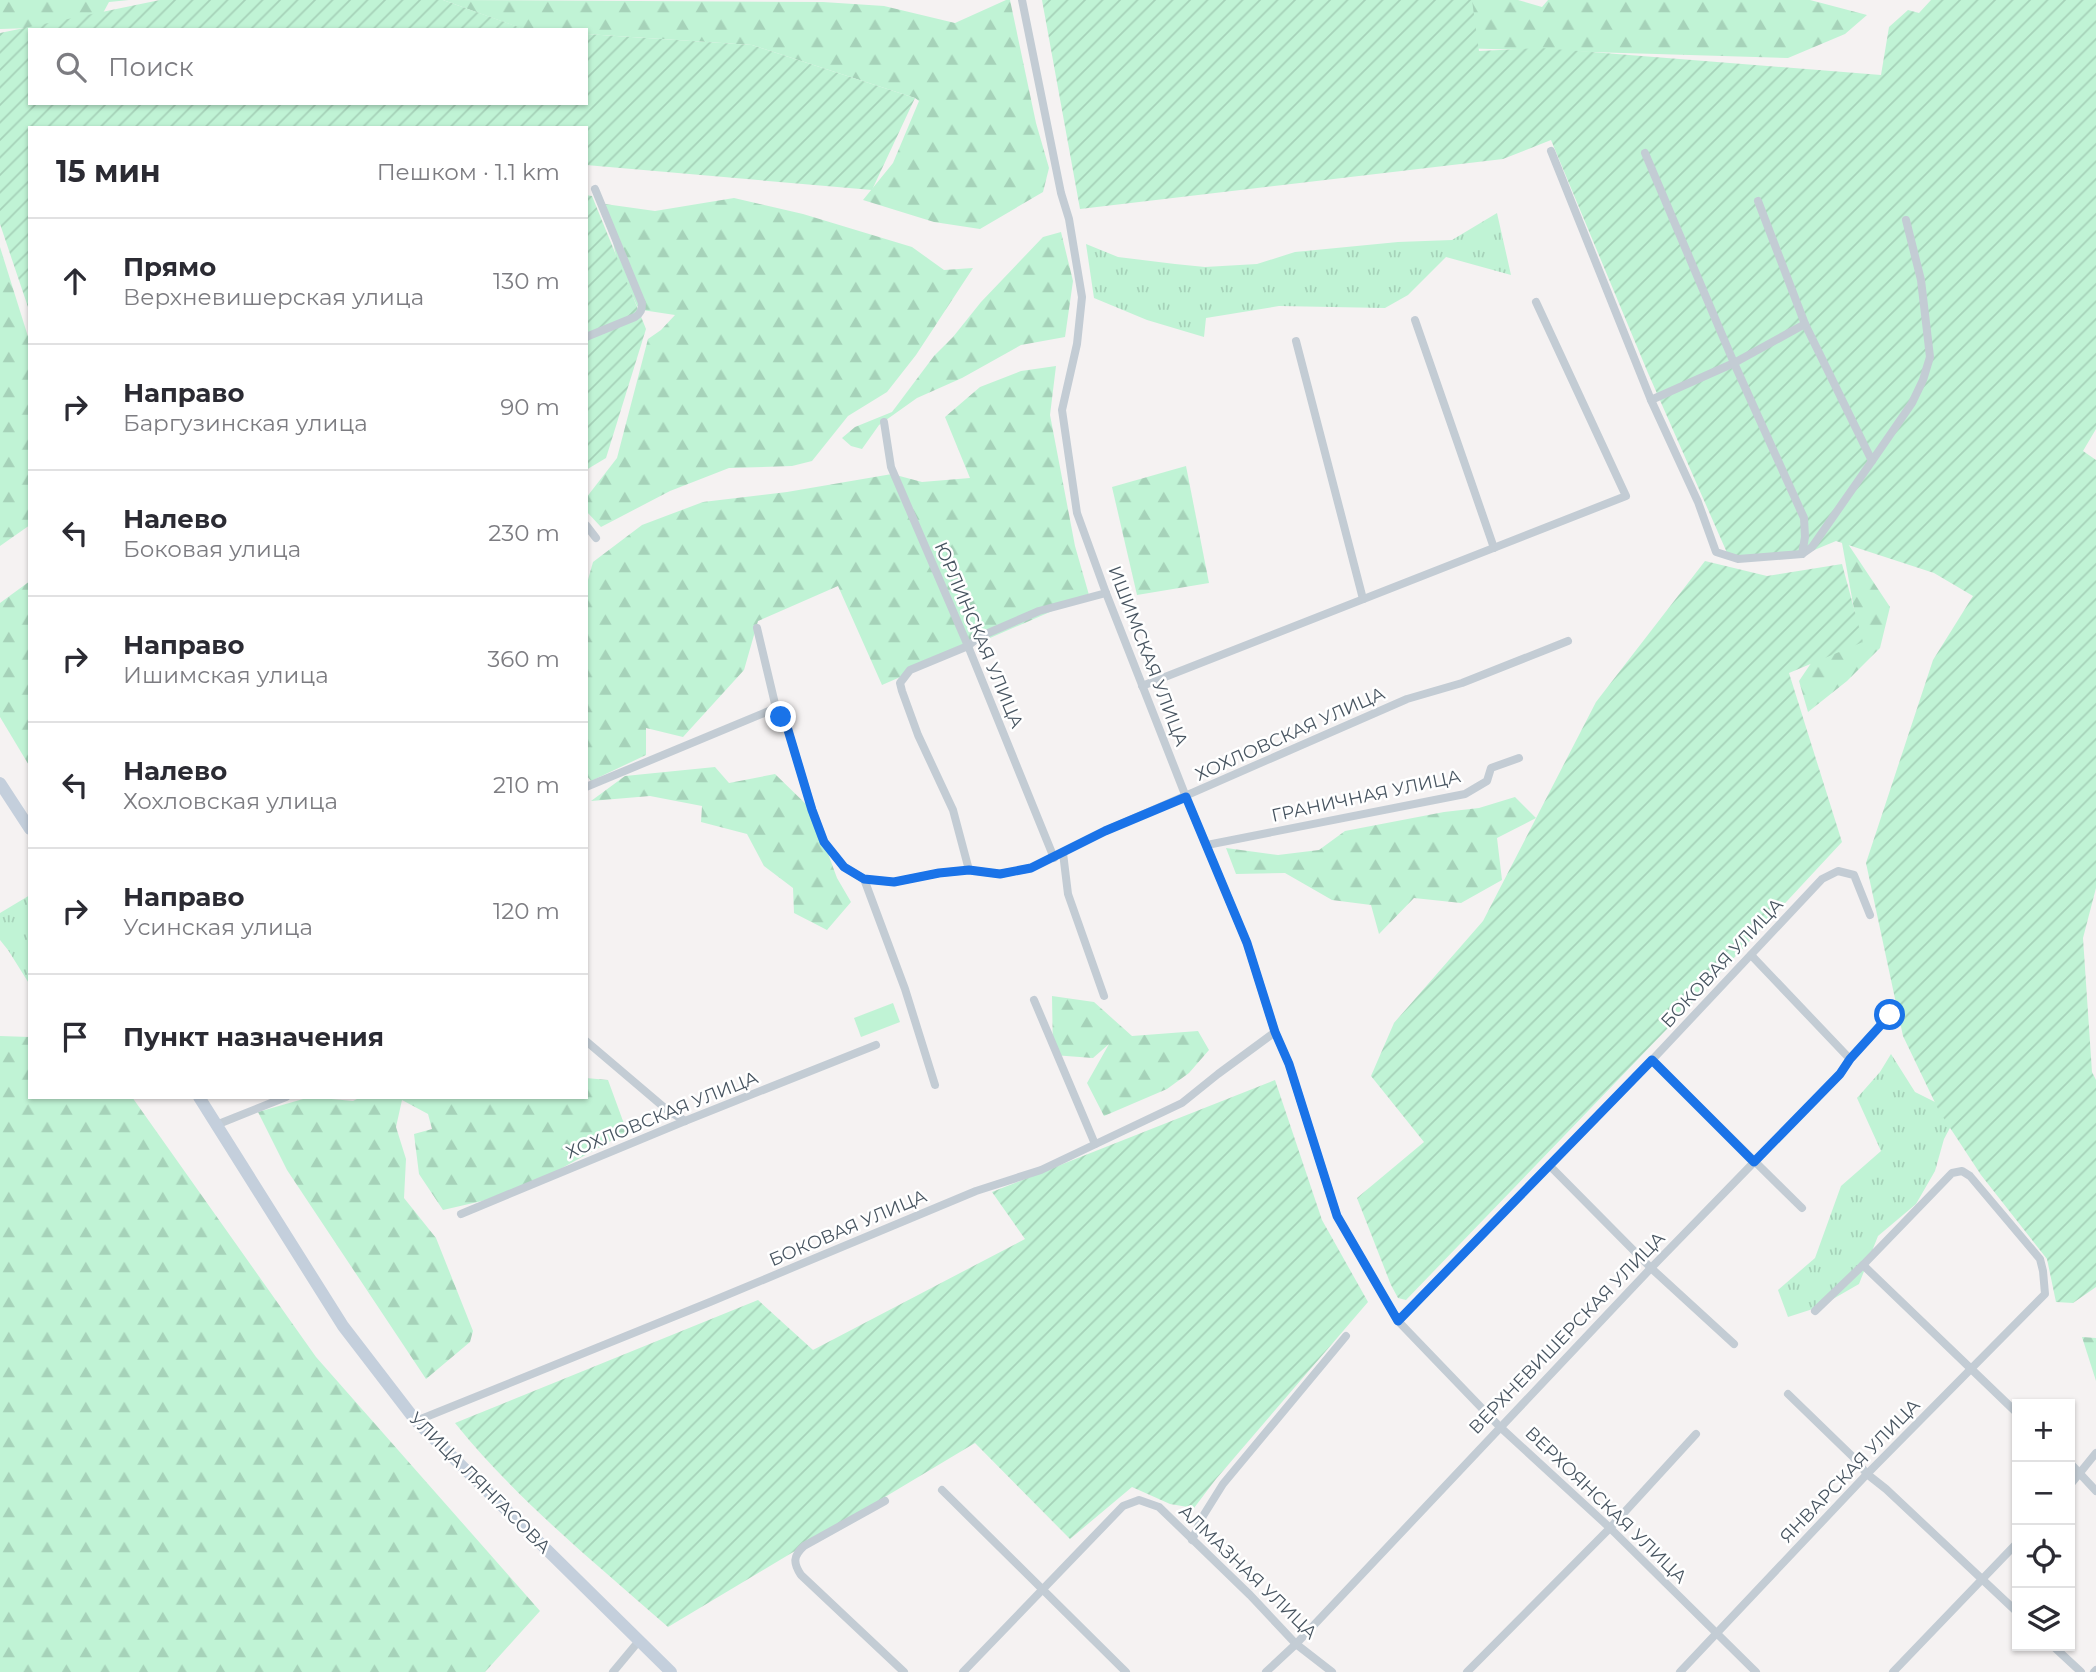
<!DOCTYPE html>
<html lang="ru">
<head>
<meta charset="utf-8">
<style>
	body { margin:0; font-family:Montserrat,sans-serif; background:#f2f2f3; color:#2b2b33 }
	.controls { position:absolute; right:21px; bottom:21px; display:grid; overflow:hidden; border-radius:0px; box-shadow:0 2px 5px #0004 }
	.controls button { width:63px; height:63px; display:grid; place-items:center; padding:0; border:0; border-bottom:2px solid #e1e1e2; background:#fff; color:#2b2b33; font:35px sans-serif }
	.stop { position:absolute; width:21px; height:21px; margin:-16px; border:5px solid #1a73e8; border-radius:50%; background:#fff }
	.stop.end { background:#1a73e8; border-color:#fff; box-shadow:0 2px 7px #0008 }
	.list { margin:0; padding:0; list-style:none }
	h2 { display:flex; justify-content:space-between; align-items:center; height:91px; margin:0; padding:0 28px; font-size:30px }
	h2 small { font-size:23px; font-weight:400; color:#7c7c81 }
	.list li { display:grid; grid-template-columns:46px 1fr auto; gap:21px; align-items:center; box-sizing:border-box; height:126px; padding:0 28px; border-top:2px solid #e1e1e2 }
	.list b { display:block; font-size:26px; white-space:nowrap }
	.list p { margin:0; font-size:23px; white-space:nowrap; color:#7c7c81 }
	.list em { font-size:23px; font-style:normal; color:#7c7c81 }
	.icon { flex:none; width:38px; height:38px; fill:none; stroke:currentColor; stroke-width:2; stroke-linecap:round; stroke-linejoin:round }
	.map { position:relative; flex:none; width:2096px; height:1672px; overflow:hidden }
	.search { position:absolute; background:#fff; box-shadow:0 2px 5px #0004; left:28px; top:28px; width:560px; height:77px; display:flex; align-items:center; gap:18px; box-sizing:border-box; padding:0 24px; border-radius:0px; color:#7c7c81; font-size:26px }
	.panel { position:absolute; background:#fff; box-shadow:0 2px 5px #0004; left:28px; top:126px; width:560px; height:973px; border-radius:0px }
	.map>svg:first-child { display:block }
</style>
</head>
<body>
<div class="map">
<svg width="2096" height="1672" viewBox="0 0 2096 1672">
	<defs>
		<pattern id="grass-tufts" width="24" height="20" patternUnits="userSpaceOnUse" patternTransform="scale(1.75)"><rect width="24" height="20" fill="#c0f3d5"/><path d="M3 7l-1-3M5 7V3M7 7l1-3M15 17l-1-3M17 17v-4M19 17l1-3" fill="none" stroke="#a6d2b9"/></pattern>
		<pattern id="forest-firs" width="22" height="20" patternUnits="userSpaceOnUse" patternTransform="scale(1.75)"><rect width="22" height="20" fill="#c0f3d5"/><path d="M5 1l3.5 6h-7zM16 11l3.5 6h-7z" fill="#a6d2b9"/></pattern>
		<pattern id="garden-furrows" width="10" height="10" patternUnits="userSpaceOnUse" patternTransform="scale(1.75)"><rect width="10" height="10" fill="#c0f3d5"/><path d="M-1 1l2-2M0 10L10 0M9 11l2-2" fill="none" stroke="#a6d2b9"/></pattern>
	</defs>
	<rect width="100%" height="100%" fill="#f5f2f2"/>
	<g fill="url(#grass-tufts)">
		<path d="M1497,213L1511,275L1446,257L1408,295L1385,308L1279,306L1206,318L1204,337L1147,320L1094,298L1086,244L1118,257L1175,264L1205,267L1257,264L1295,252L1398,242L1452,240Z"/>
		<path d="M30,895V985L8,950L0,940V913Z"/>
		<path d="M1891,1054L1915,1092L1937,1103L1964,1102L1944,1139L1935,1171L1916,1204L1878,1236L1859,1284L1819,1307L1788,1317L1778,1290L1815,1258L1841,1186L1881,1151L1857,1098L1880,1072Z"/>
	</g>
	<g fill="url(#forest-firs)">
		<path d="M0,0H129L109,2L96,26L0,29Z"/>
		<path d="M443,0L823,2L884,6L955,23L1006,0H1010L1036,123L1049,168L1043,192L980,229L934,222L863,200L893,163L919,101L915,98L752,45L586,34V30H526Z"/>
		<path d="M1458,0H1518L1542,7L1548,0H1810L1867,15L1845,34L1788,58L1456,48Z"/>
		<path d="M734,198L803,214L912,247L944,270L973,268L916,355L887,392L848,416L812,461L792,466L729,468L670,491L601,527L586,511V498L617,458L648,339L661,330L675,315L642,310L637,306L617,261L605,204L655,211Z"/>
		<path d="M1061,232L1073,281L1065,337L1021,345L962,378L917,398L879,425L862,449L851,446L842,438L855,427L892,412L934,356L953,337L981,302L1043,237Z"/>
		<path d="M0,247L30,343V525L0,546Z"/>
		<path d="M1056,366L1050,415L1075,546L1089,595L882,685L838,586L758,621L744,670L683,737L646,728V755L591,781L586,775V587L593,562L642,525L703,502L787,492L892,474L922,482L970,478L945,417L980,387L1021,371Z"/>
		<path d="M1186,466L1209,583L1137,595L1112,487Z"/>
		<path d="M1840,532L1890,607L1880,648L1847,681L1808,712L1799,681L1826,641L1856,620Z"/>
		<path d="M30,581V767L0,717V603Z"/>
		<path d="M715,767L729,783L775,774L812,810L837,878L851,902L827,930L794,913L793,888L764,866L747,834L701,822L702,806L650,796L591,801L625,776Z"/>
		<path d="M1515,797L1536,818L1497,838L1502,880L1461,903L1414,898L1379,934L1371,905L1332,900L1285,873L1236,874L1226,848L1278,855L1319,850L1345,831L1444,812L1479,808Z"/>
		<path d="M1052,996L1094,1002L1132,1036L1198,1031L1209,1050L1189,1073L1167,1089L1104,1116L1087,1083L1109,1044L1093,1058L1053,1055Z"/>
		<path d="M0,1036L30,1037V1097H132L316,1357L540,1611L485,1672H0Z"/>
		<path d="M586,1078L608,1080L627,1132L517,1193L443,1210L419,1174L414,1134L432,1129L428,1114L402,1100L396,1127L406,1159L404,1198L436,1238L473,1331L470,1342L426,1379L287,1170L258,1112L310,1097L353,1101L361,1097H586Z"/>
		<path d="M2082,1337L2096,1338V1381Z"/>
	</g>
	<g fill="url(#garden-furrows)">
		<path d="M160,0H443L527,30H30V103H586V34L752,45L915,98L872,190L586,165V128H30V313L0,224V33Z"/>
		<path d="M1042,0H1472L1479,51L1541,48L1881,75L1889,27L1908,10L1919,13L1931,0H2096V429L2083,451L2096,460V888L2083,938L2092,1072L2096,1080V1287L2073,1303L2056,1302L2047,1259L1981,1175L1939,1111L1903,1036L1866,863L1933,660L1973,596L1934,573L1836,541L1807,553L1741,558L1728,555L1648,373L1551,140L1503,159L1080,209Z"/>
		<path d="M586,195L592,196L646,329L606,458L586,470Z"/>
		<path d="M1705,561L1767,576L1842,564L1863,642L1789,673L1842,842L1692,1003L1406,1300L1398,1298L1391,1285L1357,1198L1424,1142L1371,1076L1394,1023L1483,921L1596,702Z"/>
		<path d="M1275,1080L1322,1220L1368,1302L1216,1479L1194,1508L1170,1504L1132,1487L1070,1539L975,1443L668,1627C594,1562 517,1500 455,1423L758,1300L813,1350L1025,1239L992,1192Z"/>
	</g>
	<path fill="#c0f3d5" d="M893,1003L900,1022L861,1037L854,1018Z"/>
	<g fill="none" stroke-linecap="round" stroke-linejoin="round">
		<g stroke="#c3ccd4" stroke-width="8">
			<path d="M1022,0L1061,193L1069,219L1082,297L1077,344L1062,410L1077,513L1106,593L1186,797L1247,943L1275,1032L1289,1064L1337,1216L1398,1321L1499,1426L1610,1528L1756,1672"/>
			<path d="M1551,151L1651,400L1734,363L1645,153"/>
			<path d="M1758,201L1805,324L1872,461L1912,403L1923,380L1930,357L1921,280L1906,220"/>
			<path d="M1415,320L1494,548"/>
			<path d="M586,337L635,317C641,313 642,310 642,303L595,189"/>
			<path d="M1296,341L1363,599"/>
			<path d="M1651,400L1698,502L1716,552L1738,559L1802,554L1812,547L1872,461"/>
			<path d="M884,422L891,467L968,646L1054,858"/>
			<path d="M586,525L596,538"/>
			<path d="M1802,554L1805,537L1804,518L1734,363L1805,324"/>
			<path d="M757,628L776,708L788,730L812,810L824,842L844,867L864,879L905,989L935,1085"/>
			<path d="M1142,686L1626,496L1536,302"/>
			<path d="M586,787L776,708"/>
			<path d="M1207,845L1465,794L1487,781L1491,768L1519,758"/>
			<path d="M1063,853L1068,894L1104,996"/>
			<path d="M969,870L953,810L918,735L902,691L900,683L910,670L968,646L979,637L1039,611L1106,593"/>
			<path d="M864,879L894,882L939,873L969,870L1000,874L1031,868L1105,831L1407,699L1462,683L1568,641"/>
			<path d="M1751,955L1850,1059"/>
			<path d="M1034,1000L1095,1144"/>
			<path d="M586,1041L666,1109L685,1121"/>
			<path d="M1652,1060L1802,1208"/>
			<path d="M216,1125L286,1097"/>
			<path d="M1549,1165L1651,1268L1734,1344"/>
			<path d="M461,1214L685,1121L876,1045"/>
			<path d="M1863,1265L2017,1413"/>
			<path d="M1398,1321L1652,1060L1822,879L1838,871L1854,875L1870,915"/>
			<path d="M1788,1394L1853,1457L1867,1474L1886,1489L2017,1612"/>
			<path d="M416,1421L710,1302L976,1191L1041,1170L1182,1103L1218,1074L1275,1032"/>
			<path d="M2070,1463L2096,1491"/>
			<path d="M2070,1485L2096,1453"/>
			<path d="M942,1490L1126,1672"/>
			<path d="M885,1501L804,1546C793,1556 793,1563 801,1575L904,1672"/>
			<path d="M1192,1540L1203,1516L1223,1484L1346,1336"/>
			<path d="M2053,1646L2081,1672"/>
			<path d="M613,1672L638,1642"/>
			<path d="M963,1672L1123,1506L1139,1500L1159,1507L1250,1595L1296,1644L1332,1672"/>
			<path d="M1266,1672L1296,1644L1651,1268L1840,1074L1850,1059L1890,1015"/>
			<path d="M1467,1672L1610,1528L1696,1434"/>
			<path d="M1680,1672L1867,1474L2045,1294L2043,1271L2040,1259L1970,1176L1962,1171L1952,1173L1863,1265L1815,1311"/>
			<path d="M1893,1672L2017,1543"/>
			<path d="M2094,1672L2096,1670"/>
		</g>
		<g stroke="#c4cfdc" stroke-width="12">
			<path d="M0,783L30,829"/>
			<path d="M199,1097L343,1326L416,1421L671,1672"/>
		</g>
	</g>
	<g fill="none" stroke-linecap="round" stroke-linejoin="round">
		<path stroke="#1a73e8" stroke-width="9" d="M781,717L788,730L812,810L824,842L844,867L864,879L894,882L939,873L969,870L1000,874L1031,868L1105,831L1186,797L1247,943L1275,1032L1289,1064L1337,1216L1398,1321L1652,1060L1754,1162L1840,1074L1850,1059L1890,1015"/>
	</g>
	<g text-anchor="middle" stroke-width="5" stroke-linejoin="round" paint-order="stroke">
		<g font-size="18" fill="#485561" stroke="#fff">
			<text transform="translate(979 635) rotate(67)" y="6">ЮРЛИНСКАЯ УЛИЦА</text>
			<text transform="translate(1148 656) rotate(69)" y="6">ИШИМСКАЯ УЛИЦА</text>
			<text transform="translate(1290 734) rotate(-24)" y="6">ХОХЛОВСКАЯ УЛИЦА</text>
			<text transform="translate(1366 796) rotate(-12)" y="6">ГРАНИЧНАЯ УЛИЦА</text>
			<text transform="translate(1722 963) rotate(-47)" y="6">БОКОВАЯ УЛИЦА</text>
			<text transform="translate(662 1115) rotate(-22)" y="6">ХОХЛОВСКАЯ УЛИЦА</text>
			<text transform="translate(848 1228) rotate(-23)" y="6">БОКОВАЯ УЛИЦА</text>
			<text transform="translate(1567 1333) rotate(-46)" y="6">ВЕРХНЕВИШЕРСКАЯ УЛИЦА</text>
			<text transform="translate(1850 1471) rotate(-46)" y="6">ЯНВАРСКАЯ УЛИЦА</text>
			<text transform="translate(480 1483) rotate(45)" y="6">УЛИЦА ЛЯНГАСОВА</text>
			<text transform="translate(1606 1505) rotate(44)" y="6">ВЕРХОЯНСКАЯ УЛИЦА</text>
			<text transform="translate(1248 1572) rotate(44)" y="6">АЛМАЗНАЯ УЛИЦА</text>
		</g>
	</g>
</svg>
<div class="controls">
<button>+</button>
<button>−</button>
<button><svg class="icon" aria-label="locate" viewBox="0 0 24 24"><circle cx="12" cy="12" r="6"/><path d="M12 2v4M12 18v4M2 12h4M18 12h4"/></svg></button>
<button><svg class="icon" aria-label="layers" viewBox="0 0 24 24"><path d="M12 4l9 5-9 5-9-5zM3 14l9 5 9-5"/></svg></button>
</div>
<div class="stop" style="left:1890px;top:1015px"></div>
<div class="stop end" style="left:781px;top:717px"></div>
<div class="search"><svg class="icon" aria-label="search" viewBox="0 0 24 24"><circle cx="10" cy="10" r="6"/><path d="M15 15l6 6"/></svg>Поиск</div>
<section class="panel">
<h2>15 мин<small>Пешком · 1.1 km</small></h2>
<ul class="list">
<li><svg class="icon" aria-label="ahead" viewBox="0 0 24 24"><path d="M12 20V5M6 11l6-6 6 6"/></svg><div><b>Прямо</b><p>Верхневишерская улица</p></div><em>130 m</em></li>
<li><svg class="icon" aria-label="right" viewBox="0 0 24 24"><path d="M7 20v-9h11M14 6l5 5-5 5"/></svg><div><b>Направо</b><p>Баргузинская улица</p></div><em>90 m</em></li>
<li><svg class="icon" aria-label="left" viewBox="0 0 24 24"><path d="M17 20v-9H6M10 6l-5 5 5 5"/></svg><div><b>Налево</b><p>Боковая улица</p></div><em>230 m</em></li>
<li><svg class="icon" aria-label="right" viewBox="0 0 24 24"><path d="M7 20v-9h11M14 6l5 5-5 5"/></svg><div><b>Направо</b><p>Ишимская улица</p></div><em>360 m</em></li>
<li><svg class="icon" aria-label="left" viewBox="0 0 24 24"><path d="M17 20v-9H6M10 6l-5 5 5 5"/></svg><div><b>Налево</b><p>Хохловская улица</p></div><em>210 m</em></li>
<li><svg class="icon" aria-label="right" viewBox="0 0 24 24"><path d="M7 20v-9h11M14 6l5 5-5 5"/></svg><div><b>Направо</b><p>Усинская улица</p></div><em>120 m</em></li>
<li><svg class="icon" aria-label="arrive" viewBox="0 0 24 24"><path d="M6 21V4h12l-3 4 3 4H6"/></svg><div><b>Пункт назначения</b></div></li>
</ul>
</section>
</div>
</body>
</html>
